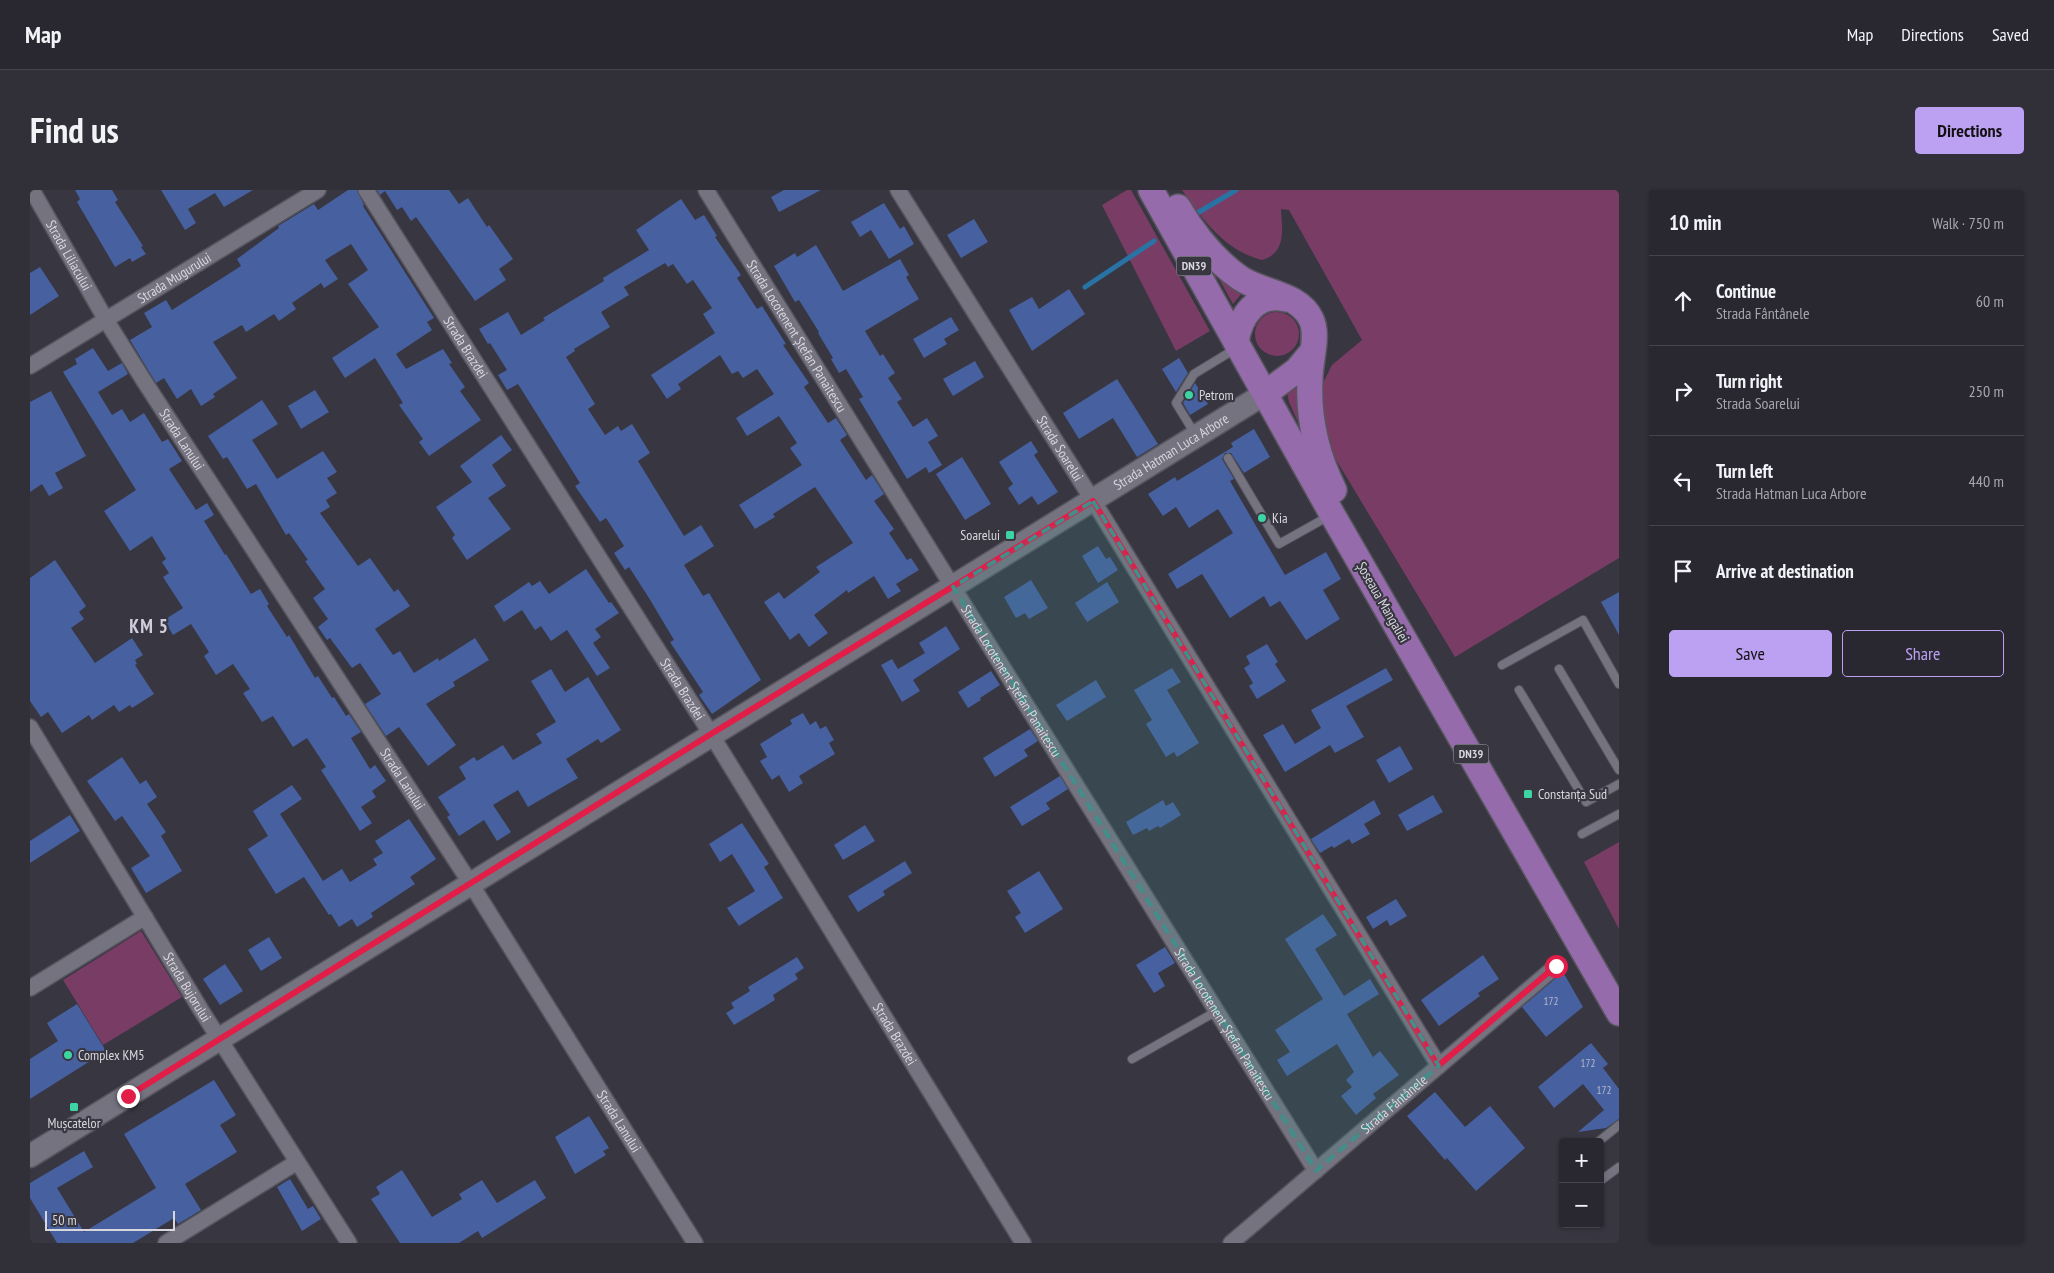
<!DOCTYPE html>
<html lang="en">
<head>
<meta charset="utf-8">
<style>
	body { margin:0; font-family:"PT Sans Narrow",sans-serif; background:#313039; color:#f1f3f6 }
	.controls { position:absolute; right:15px; bottom:15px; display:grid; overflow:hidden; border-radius:5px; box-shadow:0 1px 4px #0004 }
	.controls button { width:45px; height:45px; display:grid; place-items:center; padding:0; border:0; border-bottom:1px solid #45444d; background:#292831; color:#f1f3f6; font:25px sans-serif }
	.scale { position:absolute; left:15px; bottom:12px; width:130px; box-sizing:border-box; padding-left:5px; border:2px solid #d8d7de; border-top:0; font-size:14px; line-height:18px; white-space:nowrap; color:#d8d7de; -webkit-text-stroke:4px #373641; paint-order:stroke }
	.stop { position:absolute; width:15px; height:15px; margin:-11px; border:4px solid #e11d48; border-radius:50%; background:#fff }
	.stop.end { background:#e11d48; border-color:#fff; box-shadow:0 1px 5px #0008 }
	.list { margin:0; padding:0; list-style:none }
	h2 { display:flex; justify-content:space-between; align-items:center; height:65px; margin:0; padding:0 20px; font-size:21px }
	h2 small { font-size:16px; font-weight:400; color:#a5a6ab }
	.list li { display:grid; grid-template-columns:32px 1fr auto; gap:15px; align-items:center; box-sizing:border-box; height:90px; padding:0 20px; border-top:1px solid #45444d }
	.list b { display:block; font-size:19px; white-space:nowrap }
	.list p { margin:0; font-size:16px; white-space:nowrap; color:#a5a6ab }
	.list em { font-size:16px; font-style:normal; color:#a5a6ab }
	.actions { display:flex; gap:10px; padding:15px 20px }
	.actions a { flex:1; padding:11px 0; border:1px solid #bca0f2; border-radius:5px; text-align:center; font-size:18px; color:#bca0f2 }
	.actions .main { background:#bca0f2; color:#111 }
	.icon { flex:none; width:28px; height:28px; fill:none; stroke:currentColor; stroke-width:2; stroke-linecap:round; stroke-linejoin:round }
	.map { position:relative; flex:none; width:1589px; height:1053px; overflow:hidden; border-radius:5px }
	header { display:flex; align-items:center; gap:30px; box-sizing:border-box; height:70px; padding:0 25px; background:#292831; border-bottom:1px solid #45444d }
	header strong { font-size:24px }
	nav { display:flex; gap:28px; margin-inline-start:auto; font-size:18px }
	.intro { display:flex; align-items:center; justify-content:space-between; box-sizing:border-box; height:120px; padding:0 30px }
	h1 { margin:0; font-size:35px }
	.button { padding:12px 22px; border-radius:5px; background:#bca0f2; color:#111; font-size:18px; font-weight:700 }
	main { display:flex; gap:30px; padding:0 30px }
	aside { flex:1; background:#292831; border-radius:5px; box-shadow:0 1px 4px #0004 }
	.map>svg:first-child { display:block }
</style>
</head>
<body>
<header>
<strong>Map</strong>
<nav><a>Map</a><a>Directions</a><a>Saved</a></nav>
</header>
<div class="intro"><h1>Find us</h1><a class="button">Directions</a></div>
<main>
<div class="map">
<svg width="1589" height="1053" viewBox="0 0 1589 1053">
	<rect width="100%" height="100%" fill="#373641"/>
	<g fill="#793d65">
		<path d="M1097,0H1101L1180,141L1146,161L1072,15Z"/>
		<path d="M1152,0H1589V368L1425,467L1305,268L1291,238L1292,195L1302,175L1332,150L1259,20L1251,19C1252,39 1257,63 1232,70C1194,60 1173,30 1152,0Z"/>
		<path d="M1179,71L1216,98L1203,114Z"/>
		<circle cx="1247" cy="144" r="22"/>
		<path d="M1267,195L1268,232L1259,212L1257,202Z"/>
		<path d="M1589,652V739L1554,672Z"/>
		<path d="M111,741L152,807L73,855L33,790Z"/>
	</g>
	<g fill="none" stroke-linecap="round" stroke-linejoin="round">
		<g stroke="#2973a4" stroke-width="5">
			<path d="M1169,22L1206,0"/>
			<path d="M1055,97L1124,51"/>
		</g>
	</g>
	<g fill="#47609f">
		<path d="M45,0H82L88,10L85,12L113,56L111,57L116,64L102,72L100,68L85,77L47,12L50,9Z"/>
		<path d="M131,0H223L194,17L185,3L158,19L166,33L155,40Z"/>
		<path d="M318,0H327L334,15L333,16L404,128L397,132L402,140L366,164L376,179L413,159L422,173L419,174L435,197L430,201L451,230L399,266L389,252L393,249L369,215L373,213L345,168L315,188L302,168L349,137L318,94L338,80L321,54L295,70L308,89L294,98L291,93L262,113L266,119L249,131L244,124L216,142L212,135L183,152L207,188L183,204L185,207L171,216L161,199L147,209L134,188L126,193L100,150L122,137L114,123L136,110L142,120L211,76L207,69L249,38L248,36L284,14L288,20Z"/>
		<path d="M347,0H419L429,14L438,8L457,37L459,35L483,69L469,79L476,90L445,111L386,27L381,31L372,17L367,20L355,1L350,5Z"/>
		<path d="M754,0H791L749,22L741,7Z"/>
		<path d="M651,9L665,30L674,25L687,46L685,47L711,85L707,88L727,119L732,116L756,154L753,155L779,193L774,197L798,233L806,228L817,245L810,250L836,290L842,285L854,304L844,311L864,339L859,343L877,370L881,368L889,380L866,394L871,401L858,409L844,386L818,403L817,400L784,425L798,443L779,457L769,443L760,450L734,412L749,402L754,409L790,382L786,377L823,353L785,297L743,324L745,327L725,339L709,315L772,275L760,258L767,253L749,226L717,246L706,228L744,204L727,179L713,188L708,181L702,184L690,165L648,194L651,199L637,209L621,185L685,143L673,124L682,118L663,90L657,94L643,74L638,77L635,73L594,97L599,105L571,122L580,137L544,159L545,161L536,167L565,214L558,219L575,245L588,236L591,241L602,234L620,263L608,271L654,346L671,335L684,356L654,375L673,406L679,403L731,490L682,524L669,505L673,502L640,452L644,450L619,408L599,377L595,380L584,363L594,356L576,328L570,332L545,296L550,293L488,194L477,200L468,185L477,180L460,153L458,154L449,139L478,122L491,145L515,130L513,128L574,91L573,88L619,60L606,40Z"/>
		<path d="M854,13L870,39L874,36L884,54L859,69L841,40L830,47L821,32Z"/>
		<path d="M944,29L958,52L931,68L917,45Z"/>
		<path d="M786,55L813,101L870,69L879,85L876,87L889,109L835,141L850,166L853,164L865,183L858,188L872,209L867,212L883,237L897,228L908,246L898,252L912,275L899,283L896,277L877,289L829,209L833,207L816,179L809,183L801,169L803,168L788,143L789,142L769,110L765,112L744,76L765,63L767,67Z"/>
		<path d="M10,77L29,106L0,125V83Z"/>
		<path d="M1039,99L1055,124L1002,161L979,120L1002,107L1009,119Z"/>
		<path d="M921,127L929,140L914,149L917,154L894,168L883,149Z"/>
		<path d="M63,158L78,181L92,173L98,184L68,202L82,225L92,219L100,232L114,223L132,252L138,249L152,271L139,279L166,320L177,313L184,325L174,331L195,365L196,364L221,404L230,399L239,414L237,416L257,447L259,445L285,488L288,486L302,508L304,507L316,526L319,524L331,542L321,548L340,579L345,575L356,591L342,601L346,607L331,617L342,633L330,641L291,580L296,577L277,548L263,557L243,526L232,532L213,503L220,499L203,474L186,485L174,466L179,462L161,434L143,445L134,430L153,418L133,387L139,383L132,372L136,369L122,346L100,361L74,321L106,300L33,182L47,174L45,169Z"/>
		<path d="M1149,168L1158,183L1146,202L1132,179Z"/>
		<path d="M945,171L954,187L923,206L913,189Z"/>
		<path d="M1087,189L1128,254L1107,267L1083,228L1049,249L1033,223Z"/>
		<path d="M1165,193L1178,214L1160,225L1153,213Z"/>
		<path d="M285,200L299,222L271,239L258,216Z"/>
		<path d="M21,201L56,266L25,283L33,298L19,306L12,294L0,302V212Z"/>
		<path d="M232,210L248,234L222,250L247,289L293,261L307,282L297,288L307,303L296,310L300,317L290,323L328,376L340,368L364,402L368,399L380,416L345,439L363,465L370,461L384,483L408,468L409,471L445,448L459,470L423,492L425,496L396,514L426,555L398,576L369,537L356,546L335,514L351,504L330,473L322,478L300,448L297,450L288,437L298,429L283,408L295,399L275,371L278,370L259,343L256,345L226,294L217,299L197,267L193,269L178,246Z"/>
		<path d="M1224,239L1240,267L1214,283L1201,263H1195L1192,269L1204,289L1200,291L1226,336L1255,385L1296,362L1311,389L1293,400L1310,429L1276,450L1250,411L1240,417L1234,406L1200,428L1172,384L1147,399L1138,384L1203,343L1188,319L1159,338L1146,317L1133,326L1118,304L1145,287L1147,291L1203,257L1201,253Z"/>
		<path d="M471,245L482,260L462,275L476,296L458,308L481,339L437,370L422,348L425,345L406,317L442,292L430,276Z"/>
		<path d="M1001,251L1008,262L1004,265L1028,302L1008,315L1002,306L989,315L978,298L983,294L969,272Z"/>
		<path d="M932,267L961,314L935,330L906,284Z"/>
		<path d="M1068,356L1076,369L1080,367L1088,380L1068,393L1052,366Z"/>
		<path d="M25,370L56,416L49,422L54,429L41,438L65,473L102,448L113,465L105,470L107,474L105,475L124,504L102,518L100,515L89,522L84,515L62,530L59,525L32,543L18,522L11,527L0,511V388Z"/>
		<path d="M556,379L579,413L581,412L589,423L565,439L571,447L563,453L580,478L567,486L537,440L521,451L511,436L505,440L492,420L474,432L464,416L499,392L502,396L510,391L519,404Z"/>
		<path d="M1001,390L1018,418L999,429L995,423L986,428L974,407Z"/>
		<path d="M1077,392L1089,412L1057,432L1045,413Z"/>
		<path d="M1589,402V445L1571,412Z"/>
		<path d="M916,436L930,459L883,490L890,501L872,512L851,475L862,469L868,479L895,463L889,453Z"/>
		<path d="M1237,454L1248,472L1245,474L1256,491L1227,509L1219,496L1223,493L1214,478L1220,474L1216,466Z"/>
		<path d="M1142,478L1151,492L1137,500L1169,553L1147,567L1144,562L1136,567L1116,534L1122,530L1104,500Z"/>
		<path d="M1356,478L1363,490L1316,516L1334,547L1305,563L1300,555L1255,582L1233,545L1253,534L1265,554L1291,538L1281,520Z"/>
		<path d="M521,479L535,502L558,487L591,540L571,553L568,549L536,569L548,588L498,617L488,600L463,615L481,642L467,651L454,630L429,646L417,627L420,625L408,607L436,589L429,577L444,567L447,571L473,555L483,570L512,553L506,544L526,532L501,491Z"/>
		<path d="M961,481L970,495L950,508L951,510L938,518L928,502Z"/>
		<path d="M1066,490L1076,507L1037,531L1026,515Z"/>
		<path d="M773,523L780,535L786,531L790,539L796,536L804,550L799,553L805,564L769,586L773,593L759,602L749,585L742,590L730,571L737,567L730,554L762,534L760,530Z"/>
		<path d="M1000,539L1008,551L994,560L998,566L965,587L953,568Z"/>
		<path d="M1370,556L1383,579L1359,593L1346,570Z"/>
		<path d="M92,567L110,594L116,590L127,607L117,614L136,642L131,646L152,681L116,703L101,678L120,666L92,626L85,631L57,591Z"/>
		<path d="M1030,586L1038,599L1016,613L1020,619L992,636L980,617Z"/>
		<path d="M262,595L272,609L250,624L293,691L312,679L320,692L347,675L343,669L353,663L345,651L379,629L406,669L380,687L385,694L341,723L343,727L327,737L322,729L309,737L301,724L299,725L274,687L246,704L218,659L238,646L223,621Z"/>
		<path d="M1403,605L1413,622L1377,641L1368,625Z"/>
		<path d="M1133,610L1136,616L1143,612L1151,625L1130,638L1128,636L1119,641L1117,638L1103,645L1096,632Z"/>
		<path d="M1344,610L1351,624L1334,634L1340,644L1322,654L1319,649L1304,658L1302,656L1290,663L1281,649Z"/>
		<path d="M40,625L50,641L0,673V651Z"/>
		<path d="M712,633L739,674L734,677L753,708L709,736L697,718L725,701L702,664L690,672L679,654Z"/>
		<path d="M835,635L845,651L813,670L804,655Z"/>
		<path d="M875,671L882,683L853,701L855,705L828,722L818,706Z"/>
		<path d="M1009,681L1033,719L995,743L985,727L991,723L977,701Z"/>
		<path d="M1366,709L1377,726L1360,736L1357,730L1343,739L1336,727Z"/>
		<path d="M1293,724L1307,745L1285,759L1314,806L1340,789L1349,804L1317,824L1343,867L1350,861L1369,885L1343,904L1346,908L1326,925L1311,906L1322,897L1316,890L1324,882L1307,854L1257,886L1247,870L1260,862L1245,840L1293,809L1255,749Z"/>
		<path d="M239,747L252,768L231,781L218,760Z"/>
		<path d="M1135,757L1145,773L1128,783L1135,796L1124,803L1106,775Z"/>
		<path d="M1453,765L1469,789L1448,803L1450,806L1409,836L1391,810Z"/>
		<path d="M767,767L774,778L765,784L768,789L743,805L745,810L704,835L696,823L704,818L701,813L720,801L718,797Z"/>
		<path d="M195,774L213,801L190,815L173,789Z"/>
		<path d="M1533,782L1553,817L1516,847L1492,817Z"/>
		<path d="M47,814L76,861L0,909V869L28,851L17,833Z"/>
		<path d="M1561,853L1578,874L1573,878L1589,899V929L1576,938L1548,942L1574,920L1553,894L1524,918L1508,897Z"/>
		<path d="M184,890L206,925L190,935L207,962L155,994L171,1020L148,1034L144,1028L103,1053H27L0,1008V993L54,961L63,977L27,998L54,1042L126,998L94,944Z"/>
		<path d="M1405,902L1435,937L1460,916L1495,958L1446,1001L1417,968L1415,970L1377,926Z"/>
		<path d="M559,926L579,958L573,961L576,965L545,984L525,947Z"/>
		<path d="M372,980L402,1027L432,1009L429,1004L452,990L467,1013L505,990L516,1008L452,1048L448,1041L429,1053H370L341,1009L350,1004L346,997Z"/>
		<path d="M260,989L278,1019L283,1016L291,1029L272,1041L247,997Z"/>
	</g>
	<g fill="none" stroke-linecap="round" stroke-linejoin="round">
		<g stroke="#56555e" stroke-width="10">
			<g id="lane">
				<path d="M1165,244L1146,213L1164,184L1205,159"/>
				<path d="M1198,268L1249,354L1299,326"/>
				<path d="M1472,475L1553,430L1589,494"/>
				<path d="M1529,479L1589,580"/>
				<path d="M1489,500L1556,612L1589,594"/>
				<path d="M1552,644L1589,624"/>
				<path d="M1102,869L1187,821"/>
				<path d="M1568,952L1589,935"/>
				<path d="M1570,991L1589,977"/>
			</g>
		</g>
		<g stroke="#56555e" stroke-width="18">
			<g id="street">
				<path id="s1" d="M2,0L76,130L114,191L441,694L665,1053"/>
				<path id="s2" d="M336,0L681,544L993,1053"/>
				<path id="s3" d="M676,0L1286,981"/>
				<path id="s4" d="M868,0L1072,325L1409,876"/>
				<path id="s5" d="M0,176L288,0"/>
				<path id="s6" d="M0,537L171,820L319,1053"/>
				<path d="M0,798L115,727"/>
				<path d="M136,1053L267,972"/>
				<path id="s7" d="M1201,1053L1526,776"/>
			</g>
		</g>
		<g stroke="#56555e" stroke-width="25">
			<g id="secondary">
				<path id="s8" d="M0,966L1236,203"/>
			</g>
		</g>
		<g stroke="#56555e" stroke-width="28">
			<g id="primary">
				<path d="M1121,0L1302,324L1589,823"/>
				<path d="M1148,17C1164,44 1184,70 1210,88C1232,103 1269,103 1281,129C1289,145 1280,170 1280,189C1278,227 1287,266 1304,300"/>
				<path d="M1206,152C1210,126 1226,102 1256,109"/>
				<path d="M1236,203L1267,180L1282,162"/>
			</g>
		</g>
		<use href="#lane" stroke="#74737f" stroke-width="8"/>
		<use href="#street" stroke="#74737f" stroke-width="15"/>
		<use href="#secondary" stroke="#74737f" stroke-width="22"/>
		<use href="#primary" stroke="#966bab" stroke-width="25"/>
	</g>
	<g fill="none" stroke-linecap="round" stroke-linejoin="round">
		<path stroke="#e11d48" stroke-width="6" d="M98,906L681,544L1063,311L1408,876L1526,776"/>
	</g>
	<path fill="#418e8a" fill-opacity="0.2" stroke="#418e8a" stroke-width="4" stroke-dasharray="10 6" stroke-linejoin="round" d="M1063,311L1409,876L1286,981L923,397Z"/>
	<g fill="#3dd4a3" stroke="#373641" stroke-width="2">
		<circle cx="1159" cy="205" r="5"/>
		<circle cx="1232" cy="328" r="5"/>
		<rect x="975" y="340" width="10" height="10" rx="2.5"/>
		<rect x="1493" y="599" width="10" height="10" rx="2.5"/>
		<circle cx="38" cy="865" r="5"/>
		<rect x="39" y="912" width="10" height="10" rx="2.5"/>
	</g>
	<g text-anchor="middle" stroke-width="4.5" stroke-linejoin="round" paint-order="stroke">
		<g font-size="11" fill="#b4b9ce">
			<text x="1521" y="815">172</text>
			<text x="1558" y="877">172</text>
			<text x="1574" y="904">172</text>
		</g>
		<g fill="#373641" stroke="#a8a7af" stroke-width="1">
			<rect x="1146.5" y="66.5" width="35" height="19" rx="4"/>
			<rect x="1423.5" y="554.5" width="35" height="19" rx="4"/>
		</g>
		<g font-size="12" font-weight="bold" fill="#d8d7de">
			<text x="1164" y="80">DN39</text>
			<text x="1441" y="568">DN39</text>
		</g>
		<g font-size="14" fill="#d8d7de" stroke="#373641">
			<text dy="5" stroke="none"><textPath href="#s1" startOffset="75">Strada Liliacului</textPath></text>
			<text dy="5" stroke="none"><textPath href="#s5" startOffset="169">Strada Mugurului</textPath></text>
			<text dy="5" stroke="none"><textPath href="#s3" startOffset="172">Strada Locotenent Ștefan Panaitescu</textPath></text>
			<text dy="5" stroke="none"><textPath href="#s2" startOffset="186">Strada Brazdei</textPath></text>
			<text dy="5" stroke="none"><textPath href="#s1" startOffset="291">Strada Lanului</textPath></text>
			<text dy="5" stroke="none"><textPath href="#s4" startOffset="305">Strada Soarelui</textPath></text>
			<text dy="5" stroke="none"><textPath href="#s8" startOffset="1341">Strada Hatman Luca Arbore</textPath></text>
			<text transform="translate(1353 412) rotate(60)" y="5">Șoseaua Mangaliei</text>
			<text dy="5" stroke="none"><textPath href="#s3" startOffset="578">Strada Locotenent Ștefan Panaitescu</textPath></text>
			<text dy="5" stroke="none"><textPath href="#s2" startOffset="591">Strada Brazdei</textPath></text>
			<text dy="5" stroke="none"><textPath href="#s1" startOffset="696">Strada Lanului</textPath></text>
			<text dy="5" stroke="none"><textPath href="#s6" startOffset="304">Strada Bujorului</textPath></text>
			<text dy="5" stroke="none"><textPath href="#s3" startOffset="982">Strada Locotenent Ștefan Panaitescu</textPath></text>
			<text dy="5" stroke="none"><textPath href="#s2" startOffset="996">Strada Brazdei</textPath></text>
			<text dy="5" stroke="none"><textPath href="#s7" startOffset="214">Strada Fântânele</textPath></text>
			<text dy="5" stroke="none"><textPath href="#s1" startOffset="1101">Strada Lanului</textPath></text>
		</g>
		<g font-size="14" fill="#d8d7de" stroke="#373641" text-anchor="start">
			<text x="1169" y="210">Petrom</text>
			<text x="1242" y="333">Kia</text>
			<text x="970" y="350" text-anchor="end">Soarelui</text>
			<text x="1508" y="609">Constanța Sud</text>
			<text x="48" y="870">Complex KM5</text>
			<text x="44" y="938" text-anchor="middle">Mușcatelor</text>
		</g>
		<g font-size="19" font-weight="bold" letter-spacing="1" fill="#cfcddb" stroke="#373641">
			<text x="119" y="443">KM 5</text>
		</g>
	</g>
</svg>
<div class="controls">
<button>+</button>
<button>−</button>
</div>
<div class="scale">50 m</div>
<div class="stop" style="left:1526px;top:776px"></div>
<div class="stop end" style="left:98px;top:906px"></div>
</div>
<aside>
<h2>10 min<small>Walk · 750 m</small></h2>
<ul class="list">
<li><svg class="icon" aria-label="ahead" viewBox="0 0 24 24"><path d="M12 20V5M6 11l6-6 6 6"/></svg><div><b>Continue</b><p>Strada Fântânele</p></div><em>60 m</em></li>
<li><svg class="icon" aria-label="right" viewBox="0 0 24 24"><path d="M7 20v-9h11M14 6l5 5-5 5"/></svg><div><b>Turn right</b><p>Strada Soarelui</p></div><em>250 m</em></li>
<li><svg class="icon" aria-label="left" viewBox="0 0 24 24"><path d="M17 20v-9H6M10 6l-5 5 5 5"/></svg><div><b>Turn left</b><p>Strada Hatman Luca Arbore</p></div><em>440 m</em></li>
<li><svg class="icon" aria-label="arrive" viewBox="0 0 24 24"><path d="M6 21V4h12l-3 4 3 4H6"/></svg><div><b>Arrive at destination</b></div></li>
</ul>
<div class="actions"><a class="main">Save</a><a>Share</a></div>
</aside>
</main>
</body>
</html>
